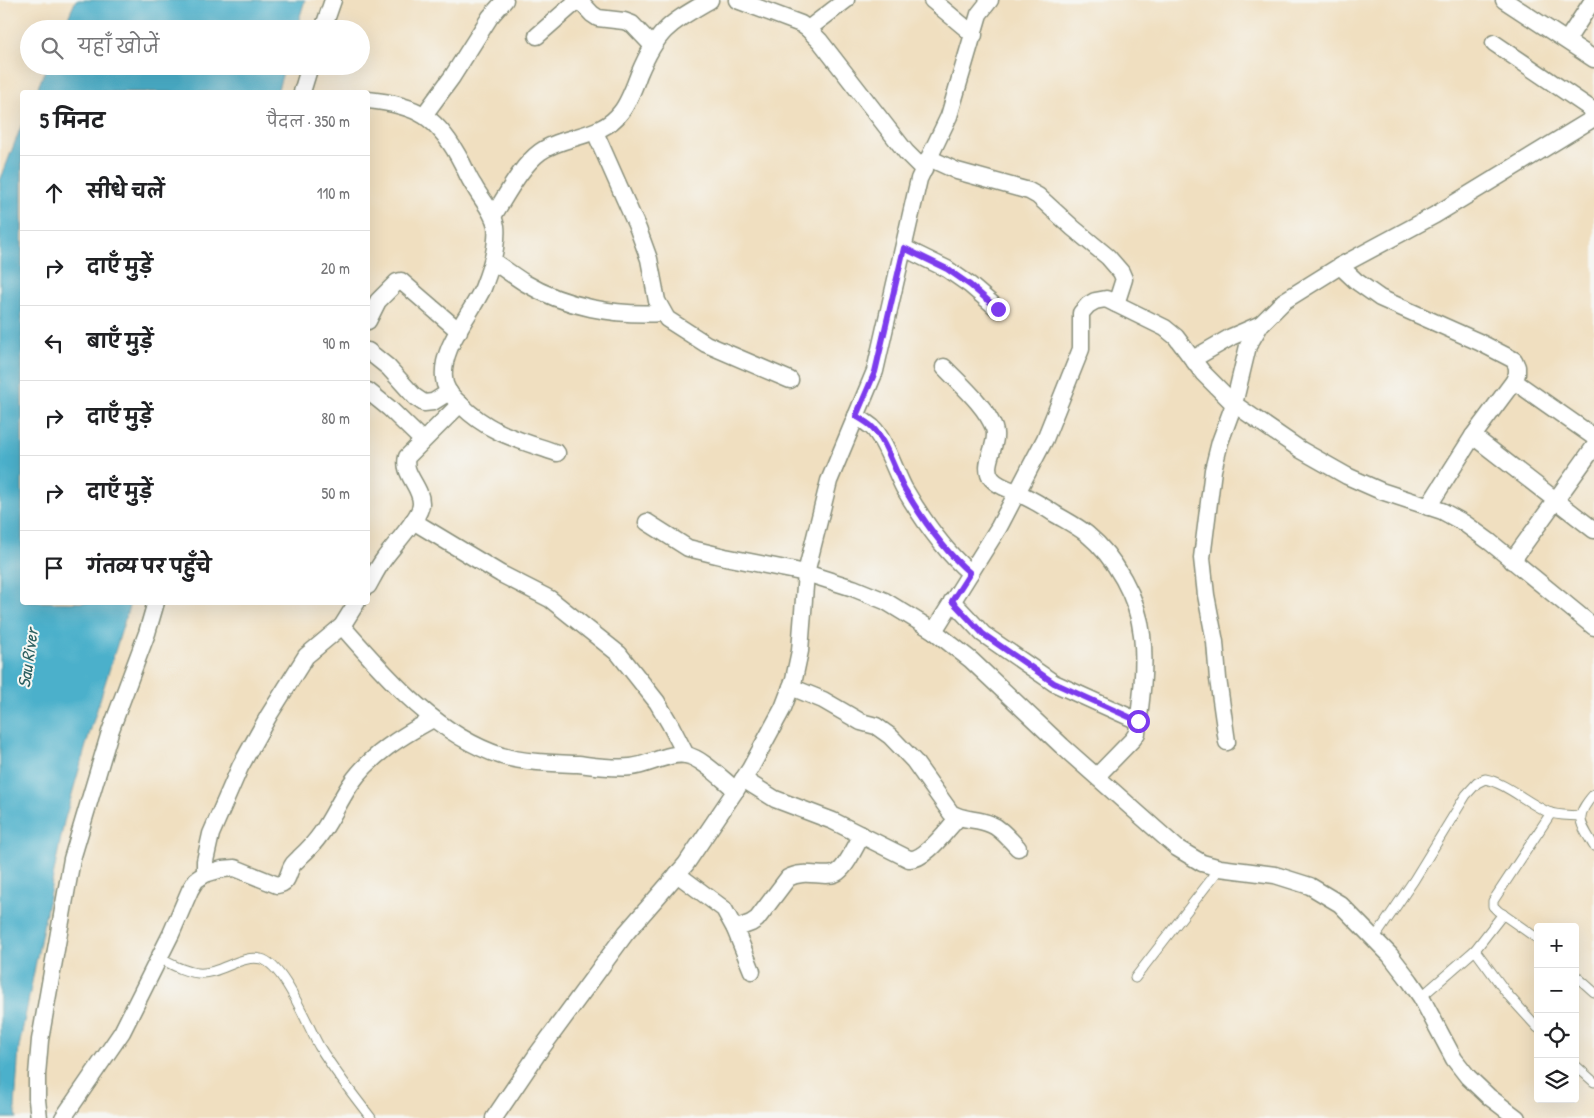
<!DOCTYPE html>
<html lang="hi">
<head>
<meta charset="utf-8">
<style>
	body { margin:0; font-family:"Patrick Hand","Playpen Sans Deva",sans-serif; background:#f6f6f6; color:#202124 }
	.controls { position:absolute; right:15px; bottom:15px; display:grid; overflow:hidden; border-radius:5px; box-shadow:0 5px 20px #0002 }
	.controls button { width:45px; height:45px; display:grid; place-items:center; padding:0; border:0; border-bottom:1px solid #e0e0e0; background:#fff; color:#202124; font:25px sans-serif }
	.stop { position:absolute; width:15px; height:15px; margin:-11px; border:4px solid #7c3aed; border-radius:50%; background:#fff }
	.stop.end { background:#7c3aed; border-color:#fff; box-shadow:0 1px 5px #0008 }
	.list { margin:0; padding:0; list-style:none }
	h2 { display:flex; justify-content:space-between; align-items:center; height:65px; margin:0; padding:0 20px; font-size:21px }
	h2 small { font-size:16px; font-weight:400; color:#757577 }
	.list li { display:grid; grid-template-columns:32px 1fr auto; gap:15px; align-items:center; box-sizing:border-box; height:75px; padding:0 20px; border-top:1px solid #e0e0e0 }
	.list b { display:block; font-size:19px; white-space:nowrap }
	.list em { font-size:16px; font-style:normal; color:#757577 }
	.icon { flex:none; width:28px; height:28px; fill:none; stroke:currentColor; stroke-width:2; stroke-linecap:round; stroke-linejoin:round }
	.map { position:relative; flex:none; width:1594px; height:1118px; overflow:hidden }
	.search { position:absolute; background:#fff; box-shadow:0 5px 20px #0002; left:20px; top:20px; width:350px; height:55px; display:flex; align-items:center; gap:12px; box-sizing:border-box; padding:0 18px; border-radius:28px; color:#757577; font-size:19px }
	.panel { position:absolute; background:#fff; box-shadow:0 5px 20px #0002; left:20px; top:90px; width:350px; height:515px; border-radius:5px }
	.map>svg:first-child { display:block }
</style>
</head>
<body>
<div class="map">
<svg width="1594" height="1118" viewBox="0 0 1594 1118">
	<rect width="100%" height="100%" fill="#f6f6f2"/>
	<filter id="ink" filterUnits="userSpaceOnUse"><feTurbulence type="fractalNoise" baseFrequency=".02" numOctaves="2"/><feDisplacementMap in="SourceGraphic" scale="10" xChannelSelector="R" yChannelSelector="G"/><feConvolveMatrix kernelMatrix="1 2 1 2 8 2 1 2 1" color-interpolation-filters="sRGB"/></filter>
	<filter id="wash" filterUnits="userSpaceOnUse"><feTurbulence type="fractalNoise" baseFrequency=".0096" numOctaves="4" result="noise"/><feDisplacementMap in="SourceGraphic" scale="20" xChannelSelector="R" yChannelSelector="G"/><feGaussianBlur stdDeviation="1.12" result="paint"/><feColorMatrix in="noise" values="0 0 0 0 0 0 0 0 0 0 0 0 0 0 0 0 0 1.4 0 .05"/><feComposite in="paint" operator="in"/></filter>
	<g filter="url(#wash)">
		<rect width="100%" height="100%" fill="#f0dfc0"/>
		<g fill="#4bb0cb" stroke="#357680">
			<path d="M76,0H305L296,29H63Z"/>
			<path d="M47,66H285L277,92H36Z"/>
			<path d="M22,124V602L130,603L89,735L64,822L19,1047L15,1107L17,1118H0V181Z"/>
		</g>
	</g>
	<g filter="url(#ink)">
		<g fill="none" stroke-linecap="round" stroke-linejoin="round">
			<g stroke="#888e7a" stroke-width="11">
				<g id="service">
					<path d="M1594,794C1574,817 1579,821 1594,846"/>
					<path d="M1374,939L1414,880L1466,795L1477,783L1485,779C1506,783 1527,803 1548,812C1557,816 1570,815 1580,816"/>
					<path d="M1538,939L1498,911L1493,906V901L1551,813"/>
					<path d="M1475,950L1508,995L1538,1028"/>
					<path d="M159,958C171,964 184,972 198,973C219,975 241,954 261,959C284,964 308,1027 319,1046C335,1072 353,1095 371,1118"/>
					<path d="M1575,975L1594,992"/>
					<path d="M1135,978L1220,868"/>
					<path d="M1421,997L1475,950L1503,914"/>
					<path d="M1575,1065L1594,1082"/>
				</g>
			</g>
			<g stroke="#888e7a" stroke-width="19">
				<g id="minor">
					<path d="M579,0L592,14L598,18L624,21L632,24L652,45"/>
					<path d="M737,0L801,24L808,29L820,41L906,152L924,170"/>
					<path d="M932,0L974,35"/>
					<path d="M1504,0L1594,59"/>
					<path d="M323,29L333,0"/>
					<path d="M808,29L846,0"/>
					<path d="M537,36L578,0"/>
					<path d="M1567,40L1593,0"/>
					<path d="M1494,43L1594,111"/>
					<path d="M302,92L310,66"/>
					<path d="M368,100C418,105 438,117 462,163C466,171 469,179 474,186C481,199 493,211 496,226C497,233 496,241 495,248C493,262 488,275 483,288C470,316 437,351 445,384C448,393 454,399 461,405C490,434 520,440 557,453"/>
					<path d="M424,115L452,77L490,17L505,0"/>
					<path d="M595,132L638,229L649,259L657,301L667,319L706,344L790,380"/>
					<path d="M929,158L957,171L1029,191L1038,196L1073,228L1108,257L1121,272L1124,279L1116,304"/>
					<path d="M493,216C506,196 521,166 540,152C565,134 601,139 621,112C629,102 634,87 639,74C658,29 669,24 710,0"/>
					<path d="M904,248L947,269L970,285L998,309"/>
					<path d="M493,261C503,268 514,276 525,283C565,307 616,316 662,313"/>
					<path d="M1340,266L1356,281L1380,298L1479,342L1514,360L1517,367V374L1514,381L1473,436L1428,507"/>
					<path d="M368,321L378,301L397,282L401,281L459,331"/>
					<path d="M368,351L388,367L415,397L424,403L433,402L449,392"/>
					<path d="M1193,359L1231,337L1261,324"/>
					<path d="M944,367C961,385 985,405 994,428C1000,445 980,464 992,479C999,487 1010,489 1018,493C1031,499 1043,506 1055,514C1065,520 1077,526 1087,534C1115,557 1138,598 1142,635C1146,667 1141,701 1137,733L1133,739L1097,776"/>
					<path d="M1514,381L1594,437"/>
					<path d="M368,391L389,408L422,440"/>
					<path d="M856,416C861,419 867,423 872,427C885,439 895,471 904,488C922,519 943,550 970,573"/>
					<path d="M1473,436L1594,530"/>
					<path d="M413,521L501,574L550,599L619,654L657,702L670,724L686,755"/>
					<path d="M647,522L688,548L725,557L806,573L853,588L885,601L934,631L971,660L1062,746L1177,848L1202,863L1220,868L1275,875L1310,886L1340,904L1390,955L1410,981L1421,997L1454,1059L1468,1077L1488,1096L1517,1118"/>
					<path d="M1512,561L1594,447"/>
					<path d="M368,586C373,577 378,567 384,559C392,547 421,517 421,504C422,487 402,474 407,457L460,404"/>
					<path d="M952,601L983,634L1054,683L1138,721"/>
					<path d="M342,626C387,677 436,735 502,756C526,763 553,763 578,764C595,766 614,769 631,767C649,765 669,752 686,755C702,758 723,780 736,790"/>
					<path d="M934,631L999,527L1045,439L1081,349V313L1088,305L1095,301L1106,299L1165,328L1176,337L1203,373L1234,404L1301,450L1347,476L1381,491L1442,511L1464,523L1490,542L1594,627"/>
					<path d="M791,687L823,700L861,722L876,726L890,736L914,761L951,813C963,821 977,818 990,824C1001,828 1009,839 1018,848"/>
					<path d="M1227,742L1218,679L1215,642L1206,595L1202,558L1213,470L1220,442L1234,404L1248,346L1261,324L1284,301L1340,266L1435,215L1594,118"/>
					<path d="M743,779L775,799L833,821L909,859C925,861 947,829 958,818"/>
					<path d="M205,874V861L211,834L240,767L269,715L306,656L342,626L357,602"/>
					<path d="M677,874L724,909L735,929L752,971"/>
					<path d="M735,929L751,923L757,919L788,878C805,868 827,880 838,872C847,866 856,845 862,835"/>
					<path d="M39,1118L37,1100V1075L40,1040L72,859L110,732L147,633L156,602"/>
					<path d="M63,1118L122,1032L171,934L190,890L196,880L205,874L222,869L235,868L277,885C289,883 287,875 292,866C294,862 298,860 300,857C326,834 332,813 350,785C370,755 402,736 433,719"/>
					<path d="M494,1118L538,1053L626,933L686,864L750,769L783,708L794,679L800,651L806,573L829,481L875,371L919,179L949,116L979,14L990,0"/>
				</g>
			</g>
			<use href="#service" stroke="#fff" stroke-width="9"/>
			<use href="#minor" stroke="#fff" stroke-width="16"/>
		</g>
	</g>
	<g fill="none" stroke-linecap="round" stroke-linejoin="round" filter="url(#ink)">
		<path stroke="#7c3aed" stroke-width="6" d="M998,309L970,285L947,269L904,248L875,372L856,416C861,419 868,423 872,427C885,439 895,471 904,488C922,519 943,550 970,573L952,601L983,634L1054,683L1138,721"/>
	</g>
	<g text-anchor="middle" stroke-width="4" stroke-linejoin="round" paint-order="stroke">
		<g font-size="18" font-style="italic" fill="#2c6061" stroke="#f6f6f2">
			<text transform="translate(28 658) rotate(-82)" y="6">Sau River</text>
		</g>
	</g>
</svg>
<div class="controls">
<button>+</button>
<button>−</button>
<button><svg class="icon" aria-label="locate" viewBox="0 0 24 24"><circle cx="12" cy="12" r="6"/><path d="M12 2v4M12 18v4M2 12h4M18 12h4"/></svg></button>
<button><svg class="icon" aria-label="layers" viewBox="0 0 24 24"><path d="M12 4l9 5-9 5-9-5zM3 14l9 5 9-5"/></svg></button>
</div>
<div class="stop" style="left:1138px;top:721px"></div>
<div class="stop end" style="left:998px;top:309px"></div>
<div class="search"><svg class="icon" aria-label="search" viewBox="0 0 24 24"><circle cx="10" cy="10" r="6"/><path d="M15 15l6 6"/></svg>यहाँ खोजें</div>
<section class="panel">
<h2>5 मिनट<small>पैदल · 350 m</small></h2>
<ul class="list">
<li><svg class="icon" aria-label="ahead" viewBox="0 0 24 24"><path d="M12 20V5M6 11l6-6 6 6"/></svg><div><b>सीधे चलें</b></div><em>110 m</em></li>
<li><svg class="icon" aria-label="right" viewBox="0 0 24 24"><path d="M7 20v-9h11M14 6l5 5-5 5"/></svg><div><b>दाएँ मुड़ें</b></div><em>20 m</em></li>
<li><svg class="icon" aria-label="left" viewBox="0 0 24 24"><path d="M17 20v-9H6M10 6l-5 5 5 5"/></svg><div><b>बाएँ मुड़ें</b></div><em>90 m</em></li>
<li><svg class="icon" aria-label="right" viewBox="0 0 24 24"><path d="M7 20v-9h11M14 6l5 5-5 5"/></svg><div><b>दाएँ मुड़ें</b></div><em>80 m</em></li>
<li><svg class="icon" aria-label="right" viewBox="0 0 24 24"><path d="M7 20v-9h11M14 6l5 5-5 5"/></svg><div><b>दाएँ मुड़ें</b></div><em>50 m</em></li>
<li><svg class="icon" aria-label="arrive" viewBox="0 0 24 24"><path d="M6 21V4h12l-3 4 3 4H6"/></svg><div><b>गंतव्य पर पहुँचे</b></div></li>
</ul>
</section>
</div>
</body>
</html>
